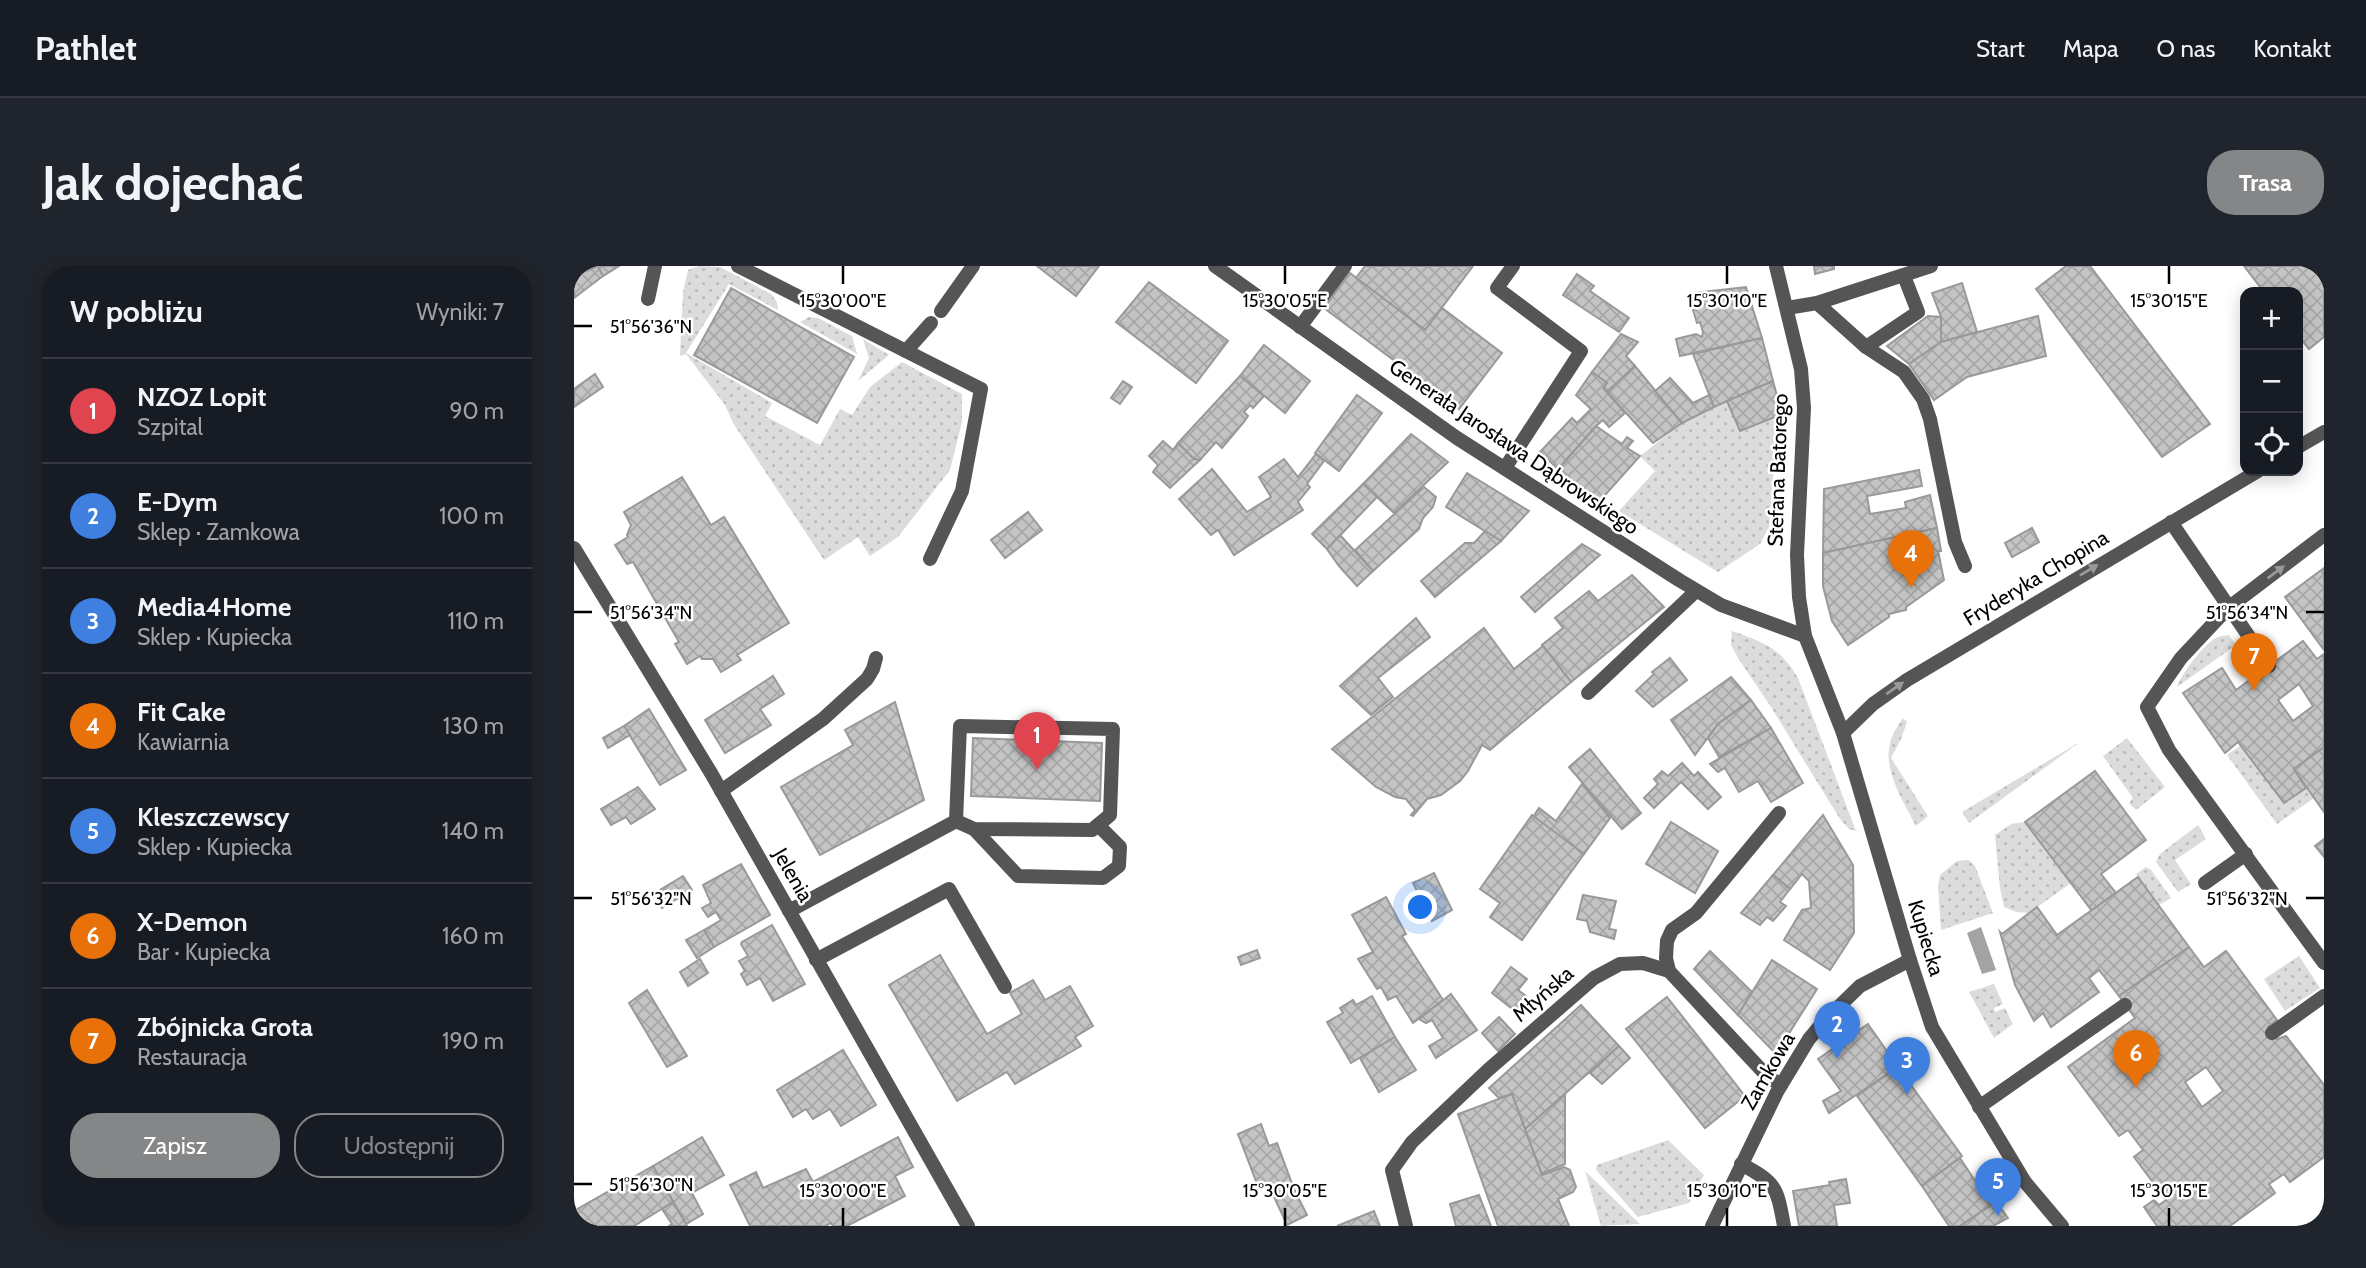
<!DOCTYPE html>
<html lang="pl">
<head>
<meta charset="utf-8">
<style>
	body { margin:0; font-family:Cabin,sans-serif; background:#20242c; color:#f1f3f6 }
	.controls { position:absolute; right:21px; top:21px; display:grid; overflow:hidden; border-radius:14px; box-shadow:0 4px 18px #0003 }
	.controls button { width:63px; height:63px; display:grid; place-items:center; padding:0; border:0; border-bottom:2px solid #363941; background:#171b24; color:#f1f3f6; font:35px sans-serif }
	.you { position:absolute; left:847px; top:642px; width:24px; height:24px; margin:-18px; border:5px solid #fff; border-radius:50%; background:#1a73e8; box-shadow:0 0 0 10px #1a73e833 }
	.badge { display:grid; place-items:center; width:46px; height:46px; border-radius:50%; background:#858687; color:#fff; font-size:23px; font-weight:700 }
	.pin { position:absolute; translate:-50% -58px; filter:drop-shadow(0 2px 4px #0008) }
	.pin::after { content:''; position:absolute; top:37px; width:24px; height:21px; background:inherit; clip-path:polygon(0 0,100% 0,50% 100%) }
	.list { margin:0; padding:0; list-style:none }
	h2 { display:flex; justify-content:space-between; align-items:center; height:91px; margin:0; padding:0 28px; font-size:30px }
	h2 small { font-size:23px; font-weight:400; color:#9ea1a6 }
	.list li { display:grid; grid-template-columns:46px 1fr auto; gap:21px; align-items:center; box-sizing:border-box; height:105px; padding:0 28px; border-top:2px solid #363941 }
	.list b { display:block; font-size:26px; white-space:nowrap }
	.list p { margin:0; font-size:23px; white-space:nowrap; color:#9ea1a6 }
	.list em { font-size:23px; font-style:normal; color:#9ea1a6 }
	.actions { display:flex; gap:14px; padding:21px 28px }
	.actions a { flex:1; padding:16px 0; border:2px solid #858687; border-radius:28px; text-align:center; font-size:24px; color:#858687 }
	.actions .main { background:#858687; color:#fff }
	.icon { flex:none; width:38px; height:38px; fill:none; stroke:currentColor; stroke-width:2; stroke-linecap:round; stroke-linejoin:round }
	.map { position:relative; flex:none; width:1750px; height:960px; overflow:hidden; border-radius:28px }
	header { display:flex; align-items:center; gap:42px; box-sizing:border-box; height:98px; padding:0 35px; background:#171b24; border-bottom:2px solid #363941 }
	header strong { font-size:33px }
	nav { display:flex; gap:38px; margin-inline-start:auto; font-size:24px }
	.intro { display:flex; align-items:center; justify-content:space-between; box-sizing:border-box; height:168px; padding:0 42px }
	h1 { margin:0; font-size:49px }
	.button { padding:18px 32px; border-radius:28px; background:#858687; color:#fff; font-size:24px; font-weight:700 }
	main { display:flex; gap:42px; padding:0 42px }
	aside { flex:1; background:#171b24; border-radius:28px; box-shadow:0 4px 18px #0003 }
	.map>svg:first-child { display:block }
</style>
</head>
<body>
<header>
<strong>Pathlet</strong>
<nav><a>Start</a><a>Mapa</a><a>O nas</a><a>Kontakt</a></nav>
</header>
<div class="intro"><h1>Jak dojechać</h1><a class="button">Trasa</a></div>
<main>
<aside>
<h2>W pobliżu<small>Wyniki: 7</small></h2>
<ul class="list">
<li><span class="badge" style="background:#e0444e">1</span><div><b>NZOZ Lopit</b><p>Szpital</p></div><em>90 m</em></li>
<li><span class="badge" style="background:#3f7fe0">2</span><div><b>E-Dym</b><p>Sklep · Zamkowa</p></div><em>100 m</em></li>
<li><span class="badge" style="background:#3f7fe0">3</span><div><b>Media4Home</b><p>Sklep · Kupiecka</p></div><em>110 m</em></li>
<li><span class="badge" style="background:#e8710a">4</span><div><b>Fit Cake</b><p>Kawiarnia</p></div><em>130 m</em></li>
<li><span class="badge" style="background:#3f7fe0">5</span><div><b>Kleszczewscy</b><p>Sklep · Kupiecka</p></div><em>140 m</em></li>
<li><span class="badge" style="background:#e8710a">6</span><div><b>X-Demon</b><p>Bar · Kupiecka</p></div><em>160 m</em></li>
<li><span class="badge" style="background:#e8710a">7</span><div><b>Zbójnicka Grota</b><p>Restauracja</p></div><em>190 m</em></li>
</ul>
<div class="actions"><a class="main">Zapisz</a><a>Udostępnij</a></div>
</aside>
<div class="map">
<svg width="1750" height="960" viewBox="0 0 1750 960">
	<defs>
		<pattern id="grass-dots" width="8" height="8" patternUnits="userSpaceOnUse" patternTransform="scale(1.75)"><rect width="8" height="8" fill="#dcdcdc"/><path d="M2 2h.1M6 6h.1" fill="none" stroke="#bbb" stroke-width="1.8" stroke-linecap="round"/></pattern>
		<pattern id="building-cross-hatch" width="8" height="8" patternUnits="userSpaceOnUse" patternTransform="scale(1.75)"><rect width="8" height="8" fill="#c4c4c4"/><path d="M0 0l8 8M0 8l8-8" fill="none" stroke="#a7a7a7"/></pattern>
	</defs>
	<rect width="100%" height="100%" fill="#fff"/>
	<g fill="url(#grass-dots)">
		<path d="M125,0L146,1L197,28L203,36L204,44L155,18L112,87L198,137L191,150L246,179L266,143L278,149L296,121L328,96L388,128V156L376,204L324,271L296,290L284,271L250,294L159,157L151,139L112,88L106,90L109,26L114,4Z"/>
		<path d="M235,51L244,52L278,70L283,88L226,56Z"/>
		<path d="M289,73L315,89L284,115L295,92Z"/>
		<path d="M1153,135L1166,165L1204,149L1195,261L1186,278L1144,306L1045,245L1081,205L1066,190L1108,157Z"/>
		<path d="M1158,365C1191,377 1205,381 1224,412L1282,565L1275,563L1266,553L1197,441L1164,392L1157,379Z"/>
		<path d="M1655,369L1662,379L1603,421C1607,408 1631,376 1644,371C1647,370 1652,370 1655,369Z"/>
		<path d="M1329,452L1333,456L1327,473L1317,492L1354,550L1342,560C1330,536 1309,505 1316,477C1318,468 1324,460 1329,452Z"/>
		<path d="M1553,472L1591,521L1562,544L1555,537L1559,532L1529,490Z"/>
		<path d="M1506,476L1395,557L1388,546Z"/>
		<path d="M1667,479L1710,537L1732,522L1740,532L1703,558L1653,489Z"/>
		<path d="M1451,556L1497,617L1455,647L1442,646L1430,641L1426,622L1421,569L1437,558Z"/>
		<path d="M1624,559L1632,573L1601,594L1617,618L1604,626L1582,596L1586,588Z"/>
		<path d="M1395,594L1401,600L1419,647L1367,664L1364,620L1366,609L1383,595Z"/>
		<path d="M1572,601L1577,604L1597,632L1585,639L1562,608Z"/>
		<path d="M1725,690L1746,722L1711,745L1690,713Z"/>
		<path d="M1420,718L1429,738L1420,742L1421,746L1431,742L1439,758L1420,772L1395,726Z"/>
		<path d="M1094,874L1130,909L1115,937L1064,951L1022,904L1023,899Z"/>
		<path d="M1011,905L1066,958L1027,960Z"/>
	</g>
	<path fill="#a3a3a3" d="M1407,661L1422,704L1408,708L1393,667Z"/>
	<g fill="url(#building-cross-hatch)" stroke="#999" stroke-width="2" fill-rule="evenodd">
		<path d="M0,0H5L10,6L24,0L29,10L0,32Z"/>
		<path d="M24,0H45L29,10Z"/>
		<path d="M463,0H525L502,30Z"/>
		<path d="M791,0H899L851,64L782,12Z"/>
		<path d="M1240,0H1260V3L1241,8Z"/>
		<path d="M1492,0H1516L1636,158L1588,191L1462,23Z"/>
		<path d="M1670,0H1744L1750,8V71L1735,83L1724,69V26H1690Z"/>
		<path d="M776,7L851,64L868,42L928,87L885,143L750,42Z"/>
		<path d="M1003,8L1020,20L1016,25L1055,52L1045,66L989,29Z"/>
		<path d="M575,16L654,75L622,117L542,56Z"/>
		<path d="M1388,17L1403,66L1367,76V51L1358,27Z"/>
		<path d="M1172,21L1188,72L1106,90L1102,73L1122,68L1128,71L1129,66L1126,56L1123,57L1119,44L1122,43L1118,27Z"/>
		<path d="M157,22L280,91L243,157L120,89Z"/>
		<path d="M1354,50L1367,51V76L1335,98L1313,80Z"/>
		<path d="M1464,50L1472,90L1393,111L1360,134L1335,98L1367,76Z"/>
		<path d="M1047,68L1064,76L1052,90L1061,100L1033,126L1029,122L1033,117L1018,106Z"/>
		<path d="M1188,72L1199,115L1140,141L1119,88Z"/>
		<path d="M690,79L736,115L711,147L666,110Z"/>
		<path d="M1061,100L1108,157L1079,177L1033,126Z"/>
		<path d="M1018,106L1033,117L1029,122L1051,147L1035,161L1029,154L1022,160L984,203L966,186L998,152L1003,157L1017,143L1002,129Z"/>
		<path d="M21,108L29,121L0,141V123Z"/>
		<path d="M666,110L690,130L679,142L676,139L670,146L674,150L670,156L648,182L642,176L626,194L620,193L604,177Z"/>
		<path d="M1096,112L1119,137L1135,129L1140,141L1108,157L1081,125Z"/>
		<path d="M549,115L558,121L546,138L537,132Z"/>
		<path d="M1199,115L1208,148L1166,165L1153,135Z"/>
		<path d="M783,129L808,147L765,205L741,187Z"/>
		<path d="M1022,160L1048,178L1053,171L1059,175L1053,182L1066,190L1024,237L981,207Z"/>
		<path d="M837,168L874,196L820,247L789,218Z"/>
		<path d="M589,175L599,184L604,177L620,193L626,194L596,222L579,206L584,199L575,190Z"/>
		<path d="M742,188L750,195L733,218L736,221L724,236L729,244L660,289L644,264L637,269L605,233L638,203L673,246L697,231L685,211L710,193L724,211Z"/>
		<path d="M1345,204L1348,220L1293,230L1296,248L1332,242L1331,236L1356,229L1363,262L1249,287L1250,223Z"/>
		<path d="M893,207L955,245L927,275L872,241Z"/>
		<path d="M108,211L137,259L150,251L215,357L163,389L167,394L147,406L139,393H128L126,390L113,398L101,378L105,376L59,296L53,298L41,279L54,271L53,269L57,259L50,246Z"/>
		<path d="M789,218L803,231L753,283L738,268Z"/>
		<path d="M850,221L862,231L859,241L849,252L845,263L799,305L781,284Z"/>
		<path d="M454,246L468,264L431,292L417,274Z"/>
		<path d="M1363,262L1367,285H1364L1370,314L1332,341V344L1315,348V351L1274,379L1258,355L1249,320V287Z"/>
		<path d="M1458,262L1465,276L1438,291L1431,277Z"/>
		<path d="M911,265L927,275L861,331L847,315L891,277H900Z"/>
		<path d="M766,269L799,305L783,320L765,300L753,283Z"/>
		<path d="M1008,278L1026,289L961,346L947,331Z"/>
		<path d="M1750,302V384L1711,331Z"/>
		<path d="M1058,309L1090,341L997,416L968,379L989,362L981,352L1015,325L1024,335Z"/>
		<path d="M842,352L856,371L804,412L819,431L797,449L766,420Z"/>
		<path d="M910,362L940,403L969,380L997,416L916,484L908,479L894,505L886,515L867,529L853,533L839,550L837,549L841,544L832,533L821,531L802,521L758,483Z"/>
		<path d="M1729,375L1743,393L1750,388V481L1720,503L1732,522L1710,537L1664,476L1651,487L1609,427L1648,402L1662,424ZM1725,418L1739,440L1719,455L1704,434Z"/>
		<path d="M1096,392L1113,414L1079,441L1062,425L1080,408L1078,406Z"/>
		<path d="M199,410L210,428L186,443L197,459L151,487L131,454Z"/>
		<path d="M1157,411L1177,434L1144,458L1121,489L1097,454Z"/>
		<path d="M1177,434L1197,462L1145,491L1134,472L1144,458Z"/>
		<path d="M321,436L350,534L246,589L207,521L279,479L271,464Z"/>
		<path d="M75,443L112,504L86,519L50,460Z"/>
		<path d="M50,460L56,469L34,482L29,472Z"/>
		<path d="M1197,462L1229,517L1197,536L1184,515L1165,526L1151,502L1144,506L1136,498Z"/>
		<path d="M399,472L528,477L526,535L397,530Z"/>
		<path d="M1750,481V546L1720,503Z"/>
		<path d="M1016,483L1067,547L1048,563L995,501Z"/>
		<path d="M1108,497L1120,510L1124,506L1147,531L1134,543L1107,516L1080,542L1070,532L1084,518L1080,513L1088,505L1094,510Z"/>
		<path d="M1521,505L1572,574L1527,608L1542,627L1518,645L1451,556Z"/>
		<path d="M1008,518L1036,552L1010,588L959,551L965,542L982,555Z"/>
		<path d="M64,521L81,543L57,558L52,551L37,559L27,543Z"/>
		<path d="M958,549L1010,588L948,674L916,651L926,637L906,623Z"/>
		<path d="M1249,549L1279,599L1280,667L1256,704L1210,674L1228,644L1237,642L1235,615L1228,608L1216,623L1199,609Z"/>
		<path d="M1097,556L1144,585L1121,627L1072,598Z"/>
		<path d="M1750,573V591L1741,580Z"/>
		<path d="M167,598L196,649L140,681L130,664L147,654L142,646L134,651L128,642L137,637L129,619Z"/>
		<path d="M860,607L878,644L858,655L839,617Z"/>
		<path d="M1199,609L1216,623L1206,636L1212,640L1199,655L1193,651L1186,659L1167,647Z"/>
		<path d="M109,610L118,624L88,642L79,628Z"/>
		<path d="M1564,611L1615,681L1545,730L1525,704L1515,712L1525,726L1477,761L1469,747L1460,755L1441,719L1426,666L1428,668L1463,641L1483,669Z"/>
		<path d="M1009,629L1042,635L1035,663L1042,664L1040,673L1016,666L1013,655L1003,653Z"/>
		<path d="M812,631L832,668L828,670L869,734L839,757L822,730L814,734L807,721L803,723L784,693L799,686L778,649Z"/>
		<path d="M198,659L231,718L199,735L186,712L173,719L167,708L171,705L165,695L174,690L167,678L168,676Z"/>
		<path d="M130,664L140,681L123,692L112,674Z"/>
		<path d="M1615,681L1630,701L1652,685L1703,754L1694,761L1703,773L1712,770L1750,819V891L1716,916L1710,908L1695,918L1701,927L1656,960H1583L1570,941L1580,934L1585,939L1592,934L1560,891L1569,884L1554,864L1545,870L1494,801L1561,752L1545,730ZM1632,801L1649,825L1628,841L1611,816Z"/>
		<path d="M683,684L686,692L667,699L664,691Z"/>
		<path d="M1136,685L1178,726L1164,749L1120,703Z"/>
		<path d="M366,689L413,768L448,748L436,727L459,714L471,734L496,720L519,760L501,771L507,780L441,818L433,806L383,835L315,719Z"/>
		<path d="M126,693L134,707L114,720L106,706Z"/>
		<path d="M1198,694L1243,723L1202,788L1164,749Z"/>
		<path d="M937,701L953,713L944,724L952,730L941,745L918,727Z"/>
		<path d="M73,724L113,790L93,801L55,737Z"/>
		<path d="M877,728L903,764L862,792L855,780L869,772L858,754L852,757L845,753Z"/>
		<path d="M798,730L821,771L777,797L753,756L769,747L766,742L779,734L782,739Z"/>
		<path d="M1093,731L1171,830L1131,862L1052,763Z"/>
		<path d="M1007,739L1045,780L951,863L938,828L925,832L915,822Z"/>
		<path d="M925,751L941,768L924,785L908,767Z"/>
		<path d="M1294,758L1324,801L1255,847L1249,835L1267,825L1244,793Z"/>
		<path d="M821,771L842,804L805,826L786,792Z"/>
		<path d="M1045,780L1056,792L1028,818L1016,807Z"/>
		<path d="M269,784L302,839L267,860L256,843L239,853L232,843L219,851L203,824Z"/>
		<path d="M1324,801L1388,890L1348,920L1283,830Z"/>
		<path d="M938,828L968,909L990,901L996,904L1002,921L999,926L984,933L995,960H924L884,848Z"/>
		<path d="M991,828V898L968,908L951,863Z"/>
		<path d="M687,858L695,880L703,877L720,923L733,949L713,959L695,920L685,923L664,868Z"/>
		<path d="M128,871L150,909L118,927L129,948L112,958L79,900Z"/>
		<path d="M324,871L339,901L321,910L331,930L273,960H259L257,957L251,960H176L156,919L182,906L189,922L232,903L239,916Z"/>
		<path d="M1386,892L1417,939L1386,960H1375L1348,920Z"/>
		<path d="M79,900L99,936L60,960H0V945Z"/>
		<path d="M1272,913L1276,937L1260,939L1263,960H1225L1219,925L1256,919L1255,916Z"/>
		<path d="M905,929L917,960H882L876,938Z"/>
		<path d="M99,936L112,958L113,960H95L98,958L88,943Z"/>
		<path d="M1422,936L1434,952L1419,960H1386Z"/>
		<path d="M800,945L806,960H763Z"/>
	</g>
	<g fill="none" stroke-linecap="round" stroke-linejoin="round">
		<g stroke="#555" stroke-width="14">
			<path d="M164,0L407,123L388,225L356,293"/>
			<path d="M74,33L81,0"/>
			<path d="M367,45L399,0"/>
			<path d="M726,61L771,0"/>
			<path d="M1292,81L1344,46L1330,10"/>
			<path d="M332,85L357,57"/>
			<path d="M931,202L1007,85L923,22L939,0"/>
			<path d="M1597,256L1695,400"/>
			<path d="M1750,269L1654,342L1607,392L1573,441L1595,484L1750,697"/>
			<path d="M1014,427L1122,325"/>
			<path d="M147,525L249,453L293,413L299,403L302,392"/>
			<path d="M400,563L444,610L529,612L545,600L546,581L524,559"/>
			<path d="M1631,617L1672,588"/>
			<path d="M215,645L382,555L386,460L539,463L536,549L518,564L400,563L382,555"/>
			<path d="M242,694L375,623L431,721"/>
			<path d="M1095,705L1092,692L1093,675L1098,664L1122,647L1205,547"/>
			<path d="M1698,767L1750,730"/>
			<path d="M1405,841L1551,739"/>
			<path d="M1167,898C1203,917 1203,922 1210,960"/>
			<path d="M832,960L818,904L838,876L914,804L1020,712L1046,698L1069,697L1095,705L1193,810L1207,819"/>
		</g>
		<g stroke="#555" stroke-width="14">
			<path d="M641,0L883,172L1105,314L1147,339L1231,370"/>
			<path d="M1243,37L1292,81L1330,106L1349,133L1356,153L1381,276L1391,300"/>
			<path d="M1213,42L1243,37L1357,0"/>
			<path d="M1724,181L1750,166"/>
			<path d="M0,282L137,507L394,960"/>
			<path d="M1269,467L1299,438L1333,414L1684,205"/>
			<path d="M1138,960L1203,826L1235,773L1251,754L1286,720L1336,694"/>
		</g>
		<path stroke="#555" stroke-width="14" d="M1202,0L1227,103L1230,142L1223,289L1225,331L1231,370L1269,467L1336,694L1358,761L1451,916L1488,960"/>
	</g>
	<defs><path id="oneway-solid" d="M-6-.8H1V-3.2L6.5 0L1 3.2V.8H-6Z" transform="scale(1.75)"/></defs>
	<g fill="#999">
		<use href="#oneway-solid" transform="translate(1515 304) rotate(-31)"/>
		<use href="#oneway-solid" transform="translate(1702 306) rotate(-37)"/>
		<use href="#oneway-solid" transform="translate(1321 422) rotate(-35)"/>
	</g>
	<path fill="none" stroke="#000" stroke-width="2.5" d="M269,0V18M711,0V18M1153,0V18M1595,0V18M0,60H18M0,346H18M1732,346H1750M0,632H18M1732,632H1750M0,918H18M269,942V960M711,942V960M1153,942V960M1595,942V960"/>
	<g text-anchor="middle" stroke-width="5" stroke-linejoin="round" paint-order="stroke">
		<g font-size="21" fill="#000" stroke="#fff">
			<text transform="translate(940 181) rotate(34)" y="7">Generała Jarosława Dąbrowskiego</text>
			<text transform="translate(1204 204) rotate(-88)" y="7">Stefana Batorego</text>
			<text transform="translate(1462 312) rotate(-31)" y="7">Fryderyka Chopina</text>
			<text transform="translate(219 609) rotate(60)" y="7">Jelenia</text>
			<text transform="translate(1352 672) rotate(73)" y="7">Kupiecka</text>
			<text transform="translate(969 728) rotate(-41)" y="7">Młyńska</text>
			<text transform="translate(1194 805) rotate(-60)" y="7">Zamkowa</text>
		</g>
	</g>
	<g font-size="18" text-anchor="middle" fill="#000" stroke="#fff" stroke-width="5" stroke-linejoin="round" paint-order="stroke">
		<text x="269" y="41">15°30'00"E</text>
		<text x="711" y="41">15°30'05"E</text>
		<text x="1153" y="41">15°30'10"E</text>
		<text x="1595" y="41">15°30'15"E</text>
		<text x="77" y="67">51°56'36"N</text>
		<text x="77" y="353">51°56'34"N</text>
		<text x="1673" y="353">51°56'34"N</text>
		<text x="77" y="639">51°56'32"N</text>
		<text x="1673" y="639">51°56'32"N</text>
		<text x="77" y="925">51°56'30"N</text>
		<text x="269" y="931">15°30'00"E</text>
		<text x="711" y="931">15°30'05"E</text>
		<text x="1153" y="931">15°30'10"E</text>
		<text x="1595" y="931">15°30'15"E</text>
	</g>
</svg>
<div class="controls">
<button>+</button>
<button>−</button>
<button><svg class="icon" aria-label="locate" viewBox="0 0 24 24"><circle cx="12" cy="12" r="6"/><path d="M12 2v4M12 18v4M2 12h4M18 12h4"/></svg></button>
</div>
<div class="you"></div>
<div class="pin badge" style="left:463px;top:504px;background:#e0444e">1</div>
<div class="pin badge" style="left:1263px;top:793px;background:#3f7fe0">2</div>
<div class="pin badge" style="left:1333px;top:829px;background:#3f7fe0">3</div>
<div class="pin badge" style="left:1337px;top:322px;background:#e8710a">4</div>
<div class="pin badge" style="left:1424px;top:950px;background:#3f7fe0">5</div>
<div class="pin badge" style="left:1562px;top:822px;background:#e8710a">6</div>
<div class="pin badge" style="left:1680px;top:425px;background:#e8710a">7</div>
</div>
</main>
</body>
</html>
